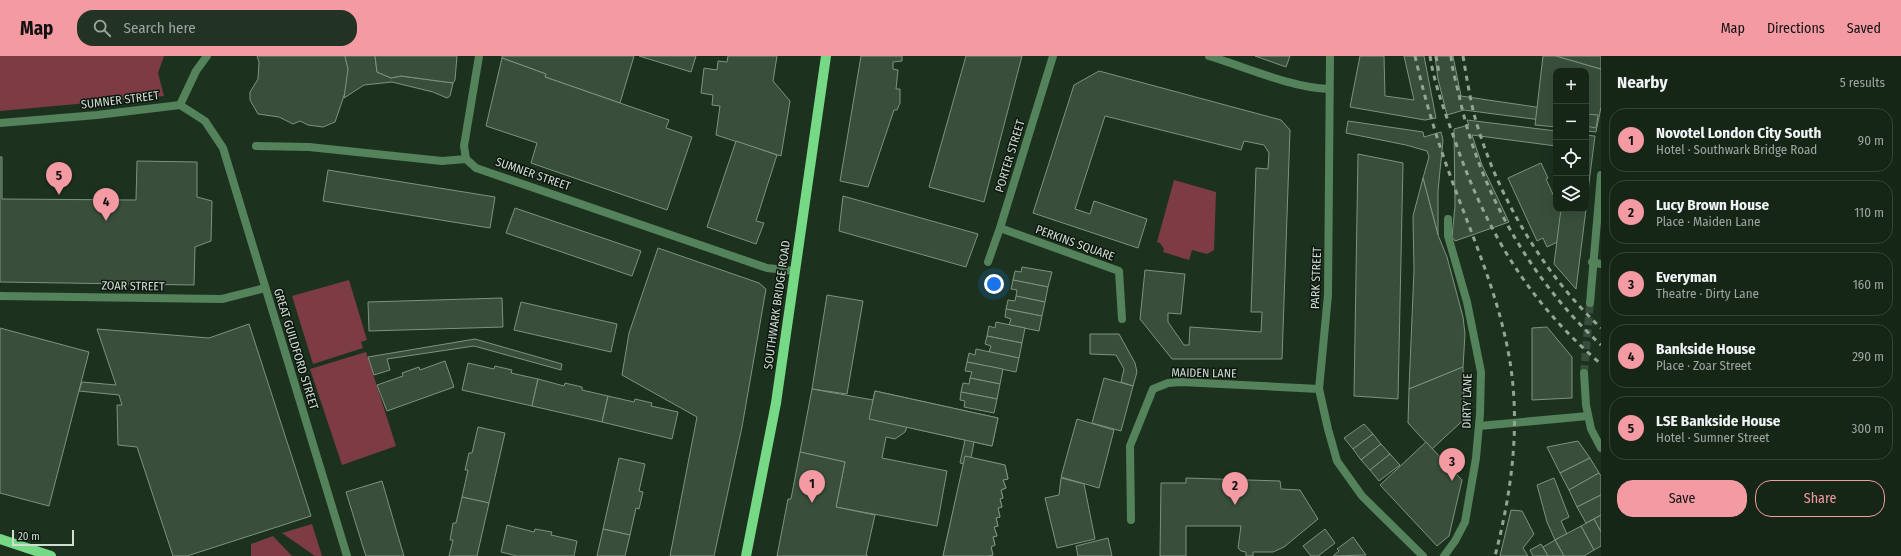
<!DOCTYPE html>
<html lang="en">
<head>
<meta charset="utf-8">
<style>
	body { margin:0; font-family:"Fira Sans Condensed",sans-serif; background:#223224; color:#f1f3f6 }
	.controls { position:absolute; right:12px; top:12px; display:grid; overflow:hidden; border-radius:8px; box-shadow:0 4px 16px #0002 }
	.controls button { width:36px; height:36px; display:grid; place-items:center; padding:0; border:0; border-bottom:1px solid #344336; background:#152617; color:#f1f3f6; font:20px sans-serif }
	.scale { position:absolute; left:12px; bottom:10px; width:62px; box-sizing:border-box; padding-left:4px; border:2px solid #d0ddd1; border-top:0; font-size:11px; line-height:14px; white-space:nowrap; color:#d0ddd1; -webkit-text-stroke:3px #0e170f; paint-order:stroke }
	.you { position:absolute; left:994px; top:228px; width:14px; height:14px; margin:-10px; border:3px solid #fff; border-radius:50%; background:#1a73e8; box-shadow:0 0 0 6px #1a73e833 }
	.badge { display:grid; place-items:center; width:26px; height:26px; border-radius:50%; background:#f49aa3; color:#111; font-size:13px; font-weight:700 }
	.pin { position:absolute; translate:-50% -33px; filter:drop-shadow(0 1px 2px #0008) }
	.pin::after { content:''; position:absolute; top:21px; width:14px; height:12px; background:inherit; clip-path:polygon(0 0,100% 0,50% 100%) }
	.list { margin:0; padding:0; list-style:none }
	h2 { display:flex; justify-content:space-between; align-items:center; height:52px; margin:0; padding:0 16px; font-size:17px }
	h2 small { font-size:13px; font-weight:400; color:#9da5a1 }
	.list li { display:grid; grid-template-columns:26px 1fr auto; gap:12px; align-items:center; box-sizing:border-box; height:64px; margin:0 8px 8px; padding:0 8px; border:1px solid #344336; border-radius:16px }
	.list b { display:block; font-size:15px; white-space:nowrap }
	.list p { margin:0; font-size:13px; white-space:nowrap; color:#9da5a1 }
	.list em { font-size:13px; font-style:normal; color:#9da5a1 }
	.actions { display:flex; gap:8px; padding:12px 16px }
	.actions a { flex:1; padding:9px 0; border:1px solid #f49aa3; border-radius:16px; text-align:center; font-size:14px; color:#f49aa3 }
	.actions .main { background:#f49aa3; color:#111 }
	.icon { flex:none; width:22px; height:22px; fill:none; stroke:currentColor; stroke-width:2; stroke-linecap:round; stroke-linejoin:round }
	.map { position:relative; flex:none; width:1601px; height:500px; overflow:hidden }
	header { display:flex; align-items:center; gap:24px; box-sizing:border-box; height:56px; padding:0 20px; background:#f49aa3; color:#111 }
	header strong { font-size:19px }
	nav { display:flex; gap:22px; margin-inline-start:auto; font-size:14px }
	.search { width:280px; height:36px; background:#223224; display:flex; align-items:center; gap:10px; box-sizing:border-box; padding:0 14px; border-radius:16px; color:#9da5a1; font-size:15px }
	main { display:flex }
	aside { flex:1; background:#152617 }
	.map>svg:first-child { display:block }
</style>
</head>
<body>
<header>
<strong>Map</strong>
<div class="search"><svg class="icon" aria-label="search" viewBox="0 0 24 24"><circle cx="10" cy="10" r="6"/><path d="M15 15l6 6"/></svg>Search here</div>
<nav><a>Map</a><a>Directions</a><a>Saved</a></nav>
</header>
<main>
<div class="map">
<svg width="1601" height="500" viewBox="0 0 1601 500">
	<rect width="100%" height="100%" fill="#1c321f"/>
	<g fill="#7d3b43">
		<path d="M0,0H164L158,17L164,40L0,55Z"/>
		<path d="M1174,124L1216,136L1214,194L1207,198L1192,194L1189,204L1163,196L1164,193L1160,187L1157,186Z"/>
		<path d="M349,224L367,284L361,286L363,292L313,308L292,240Z"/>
		<path d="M366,296L396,390L342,409L310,313Z"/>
		<path d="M312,468L322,500H315L282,477Z"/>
		<path d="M273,480L292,500H251V488Z"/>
	</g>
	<g fill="#394f3b" stroke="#7c947e">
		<path d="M257,0H345L348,13L347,31L335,66L323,71L308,69L300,65L293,68L279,61L258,58L250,44V36L258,23L259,6Z"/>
		<path d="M345,0H375L377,16L391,22L401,20L453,27L450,40L447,42L433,36L392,26L364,29L344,42L348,13Z"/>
		<path d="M375,0H457L455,24L453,27L401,20L391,22L377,16Z"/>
		<path d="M502,0H634L620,47L545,21L546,18L502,2Z"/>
		<path d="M639,0H696L691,16Z"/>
		<path d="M728,0H777L773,25L790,45L781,100L716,79L720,50L712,49L713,39L701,37L704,12L717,14L718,5L727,6Z"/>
		<path d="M861,0H902V5L893,6V13L898,14L896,33H900V47L897,54H894L868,131L840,125Z"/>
		<path d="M966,0H1022L984,146L929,131Z"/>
		<path d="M1255,0H1290L1286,11Z"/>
		<path d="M1360,0H1384L1385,40L1414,44L1404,0H1424L1436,62L1425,64L1350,51Z"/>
		<path d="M1435,0H1453L1461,40L1556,54V66L1464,54L1447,59L1438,23Z"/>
		<path d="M1543,0H1556L1601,13V51L1596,76L1586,75V15H1556V71L1535,69Z"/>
		<path d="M1556,0H1601V13Z"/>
		<path d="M502,2L546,18L545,21L669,64L666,72L692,81L667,154L531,107L537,87L486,70Z"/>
		<path d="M1099,15L1281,64L1290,74L1282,303H1172L1140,263L1145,214L1185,218L1181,258L1168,257V266L1184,289H1189L1190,271L1261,276L1262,256H1251L1256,112L1268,113L1269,97L1264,89L1244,85L1241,94L1105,60L1075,153L1090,158L1094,145L1147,163L1138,192L1033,157L1074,29Z"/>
		<path d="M1586,58L1598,59L1596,72L1586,70Z"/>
		<path d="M1467,64L1556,75V90L1472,79L1482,109L1509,166L1455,185L1452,181L1455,150L1454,73L1469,69Z"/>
		<path d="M1348,65L1423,76L1424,81L1441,76L1443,84L1438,135V179L1423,122L1429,101L1427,95L1406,89L1346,77Z"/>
		<path d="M1586,79L1595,80L1586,150Z"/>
		<path d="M736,85L777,99L756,165L764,167L756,188L707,171Z"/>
		<path d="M1358,98L1403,107L1398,343L1354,340Z"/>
		<path d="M0,101H2V143L136,144L137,105L197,106V141L212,145L211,185L195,191L194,229L0,226Z"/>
		<path d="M1541,107L1548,122L1546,123L1556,145V153H1560L1572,179L1547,191L1543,182L1537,185L1508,122Z"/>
		<path d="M328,114L495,141L490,172L323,145Z"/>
		<path d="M1423,122L1438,179L1447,201L1463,261L1465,278L1463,311L1409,333L1414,214L1413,160Z"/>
		<path d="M843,140L978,178L966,211L839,175Z"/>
		<path d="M515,152L641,195L632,220L506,177Z"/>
		<path d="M1561,153H1586L1576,233L1554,208Z"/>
		<path d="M658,192L759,227L766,233L742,371L714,500H670L697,361L622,319L629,277Z"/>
		<path d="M1022,211L1052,216L1048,231L1013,224L1015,215L1021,216Z"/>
		<path d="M1013,224L1048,231L1045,246L1016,240L1017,234L1011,233Z"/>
		<path d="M827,239L863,245L847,338L812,333Z"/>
		<path d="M1016,240L1045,246L1042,260L1006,253L1008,244L1015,245Z"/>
		<path d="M502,242L503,271L369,275L368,246Z"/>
		<path d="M521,246L617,268L611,296L514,274Z"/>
		<path d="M1006,253L1042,260L1039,275L1009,269L1011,263L1005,261Z"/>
		<path d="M996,266L1025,272L1022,287L987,280L989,270L995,272Z"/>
		<path d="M249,268L311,460L187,500H173L137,391L118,389L117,349H122L119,339L79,335L82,326L116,329L97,273L209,282Z"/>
		<path d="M1547,271L1572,301V342L1532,344V272Z"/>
		<path d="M0,272L89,296L49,450L0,437Z"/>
		<path d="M1090,278H1119L1135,307L1137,316L1133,330L1121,326L1124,313L1116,299L1090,298Z"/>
		<path d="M987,280L1022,287L1019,302L989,296L991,290L985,288Z"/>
		<path d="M475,283L562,308L561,314L474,290L387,303L390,314L374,319L368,301Z"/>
		<path d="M976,293L1019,302L1016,316L967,306L969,297L975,299Z"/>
		<path d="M445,305L454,331L387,355L377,329L403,320L402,317L419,311L420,314Z"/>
		<path d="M967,306L1003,313L1000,328L970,322L972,316L965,315Z"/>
		<path d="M468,307L494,313L495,310L512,314L511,317L538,323L532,350L462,334Z"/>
		<path d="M1463,311L1464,348L1472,356L1432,393L1408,367L1409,333Z"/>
		<path d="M970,322L1000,328L997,343L961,336L963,327L969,328Z"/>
		<path d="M1104,322L1133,330L1121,375L1092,367Z"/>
		<path d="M538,323L564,330L565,327L582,331V334L608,340L602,366L532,350Z"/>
		<path d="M812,333L873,344L875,335L998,362L992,390L974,386L971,402L1005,409L1008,423L1003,424L1006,432L1001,434L1003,442L1000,443L1002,451L998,452L1000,461L996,462L998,470L994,471L997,480L993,481L995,489L991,491L993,499L943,500L964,408L960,407L965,384L907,371L905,376L895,383L886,381L882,402L947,415L937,470L836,451L845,406L800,396Z"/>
		<path d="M875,335L998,362L992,390L869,363Z"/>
		<path d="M961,336L997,343L994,357L964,351L965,345L960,344Z"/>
		<path d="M608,340L634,346L635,343L652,347L651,350L678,356L672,383L602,366Z"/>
		<path d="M1077,363L1114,374L1099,432L1061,421Z"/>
		<path d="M1364,368L1373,378L1353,393L1344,382Z"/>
		<path d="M478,371L505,377L489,447L462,441L468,414H465L469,397H472Z"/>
		<path d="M1373,378L1381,388L1361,404L1353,393Z"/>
		<path d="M1578,385L1590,402L1560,417L1547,391Z"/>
		<path d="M1426,386L1462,424L1449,480L1437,490L1380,429Z"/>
		<path d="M1381,388L1390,398L1370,414L1361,404Z"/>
		<path d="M800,396L845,406L836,451L875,459L866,499L868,500H777L788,443H791Z"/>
		<path d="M1390,398L1400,409L1379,425L1370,414Z"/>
		<path d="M965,400L1005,409L1008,423L1003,424L1006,432L1001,434L1003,442L1000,443L1002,451L998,452L1000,461L996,462L998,470L994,471L997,480L993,481L995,489L991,491L993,499L988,500H943Z"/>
		<path d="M619,402L645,408L639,435L643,436L639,453L636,452L630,479L603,473Z"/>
		<path d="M1590,402L1599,417L1569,434L1560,417Z"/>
		<path d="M1599,417L1601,420V439L1577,451L1569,434Z"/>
		<path d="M1061,422L1084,428L1095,483L1057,492L1045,442L1059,439Z"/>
		<path d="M1186,422L1280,425L1281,433L1300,434L1318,463L1284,491L1273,496H1253V500H1246V496L1241,495L1238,492L1241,470H1186V500H1160L1161,427H1186Z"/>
		<path d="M1554,422L1569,461L1561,465L1567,478L1555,484L1547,466L1537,429Z"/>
		<path d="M382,425L398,480L404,500H366L363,491L346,436Z"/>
		<path d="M1601,439V459L1586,467L1577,451Z"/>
		<path d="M462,441L489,447L477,500H449L453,484H450L453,467H456Z"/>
		<path d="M1511,454L1522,455L1534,478L1523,492L1528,500H1500Z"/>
		<path d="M1601,459V476L1594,463Z"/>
		<path d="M1594,463L1601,476V490L1594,494L1581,470Z"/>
		<path d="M507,469L534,476L535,473L552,476L551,479L577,485L574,500H517L501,496Z"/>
		<path d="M1581,470L1594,494L1584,500H1564L1555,484Z"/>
		<path d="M603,473L630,479L625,500H597Z"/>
		<path d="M1325,473L1335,487L1318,500H1311L1303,490Z"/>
		<path d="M1353,481L1366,499L1333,500L1339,495L1337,493Z"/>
		<path d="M1108,482L1112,500H1078L1076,490Z"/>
		<path d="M1555,484L1564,500H1548L1543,491Z"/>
		<path d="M1541,488L1548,500H1533L1530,494Z"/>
	</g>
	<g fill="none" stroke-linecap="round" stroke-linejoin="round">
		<path stroke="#374c3a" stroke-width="8" stroke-dasharray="8 4" stroke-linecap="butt" d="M1584,317L1590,247"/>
		<g stroke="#54825a" stroke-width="8">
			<path d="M1209,0C1245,11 1292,32 1329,33"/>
			<path d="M1330,0L1328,239L1319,333L1328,373L1337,405L1362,440L1423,500"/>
			<path d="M180,49L196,15L207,0"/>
			<path d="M0,67L97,59L180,49L205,65L223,92L347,500"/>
			<path d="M256,90L309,91L442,105L466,103L476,112L767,212L795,215"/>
			<path d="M466,103L464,90L479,0"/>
			<path d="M1000,172L1119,215L1122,263"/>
			<path d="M988,206L1000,172L1053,0"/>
			<path d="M1592,206L1601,208"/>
			<path d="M0,240L222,243L265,232"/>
			<path d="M1590,247L1601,119"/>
			<path d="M1584,317L1586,349L1591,373L1601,392"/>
			<path d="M1479,370L1588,360"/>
			<path d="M1131,464L1130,390L1153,333L1168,327L1181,326L1319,333"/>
			<path d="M1444,500L1455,485L1465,466L1476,402L1480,358L1481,316L1467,246L1448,180V163"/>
		</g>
		<g stroke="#75d985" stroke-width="10">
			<path d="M0,483L51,500"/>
			<path d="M746,500L776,347L826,0"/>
		</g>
		<g stroke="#94a495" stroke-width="3" stroke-dasharray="5 5" stroke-linecap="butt">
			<path d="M1415,0C1423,35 1433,71 1445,105C1467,169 1497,232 1509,300C1521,367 1512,435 1495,500"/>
			<path d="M1430,0C1434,26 1443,51 1452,76C1483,169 1525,243 1601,308"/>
			<path d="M1436,0L1439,17"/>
			<path d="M1451,0C1452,13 1456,26 1459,39C1479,134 1530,223 1601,289"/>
			<path d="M1463,0C1466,18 1469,36 1473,54C1493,133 1542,217 1601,272"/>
		</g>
	</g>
	<g text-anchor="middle" stroke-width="3" stroke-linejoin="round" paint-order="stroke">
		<g font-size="12" fill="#d0ddd1" stroke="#0e170f">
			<text transform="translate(120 44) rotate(-7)" y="4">SUMNER STREET</text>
			<text transform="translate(1010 100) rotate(-73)" y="4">PORTER STREET</text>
			<text transform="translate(533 118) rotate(19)" y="4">SUMNER STREET</text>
			<text transform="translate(1075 187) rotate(20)" y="4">PERKINS SQUARE</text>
			<text transform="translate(1316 222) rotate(-88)" y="4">PARK STREET</text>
			<text transform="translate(133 230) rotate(1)" y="4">ZOAR STREET</text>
			<text transform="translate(777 249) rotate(-82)" y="4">SOUTHWARK BRIDGE ROAD</text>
			<text transform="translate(296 293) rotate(73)" y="4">GREAT GUILDFORD STREET</text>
			<text transform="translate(1204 317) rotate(1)" y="4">MAIDEN LANE</text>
			<text transform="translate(1467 345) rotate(-89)" y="4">DIRTY LANE</text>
		</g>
	</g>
</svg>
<div class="controls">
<button>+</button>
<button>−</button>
<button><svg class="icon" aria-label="locate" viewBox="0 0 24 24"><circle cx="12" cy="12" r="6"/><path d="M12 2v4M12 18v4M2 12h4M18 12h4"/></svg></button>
<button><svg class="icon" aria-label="layers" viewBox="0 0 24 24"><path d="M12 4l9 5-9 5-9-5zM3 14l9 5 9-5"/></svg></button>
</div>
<div class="scale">20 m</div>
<div class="you"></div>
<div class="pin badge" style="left:812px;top:447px">1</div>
<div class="pin badge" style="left:1235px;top:449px">2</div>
<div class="pin badge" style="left:1452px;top:425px">3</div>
<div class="pin badge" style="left:106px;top:165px">4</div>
<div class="pin badge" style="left:59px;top:139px">5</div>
</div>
<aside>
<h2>Nearby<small>5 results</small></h2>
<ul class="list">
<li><span class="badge">1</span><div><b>Novotel London City South</b><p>Hotel · Southwark Bridge Road</p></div><em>90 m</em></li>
<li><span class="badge">2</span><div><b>Lucy Brown House</b><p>Place · Maiden Lane</p></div><em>110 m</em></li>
<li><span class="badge">3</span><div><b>Everyman</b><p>Theatre · Dirty Lane</p></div><em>160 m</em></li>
<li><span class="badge">4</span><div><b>Bankside House</b><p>Place · Zoar Street</p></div><em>290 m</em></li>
<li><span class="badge">5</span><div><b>LSE Bankside House</b><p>Hotel · Sumner Street</p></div><em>300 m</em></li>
</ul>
<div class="actions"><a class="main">Save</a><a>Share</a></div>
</aside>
</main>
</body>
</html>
